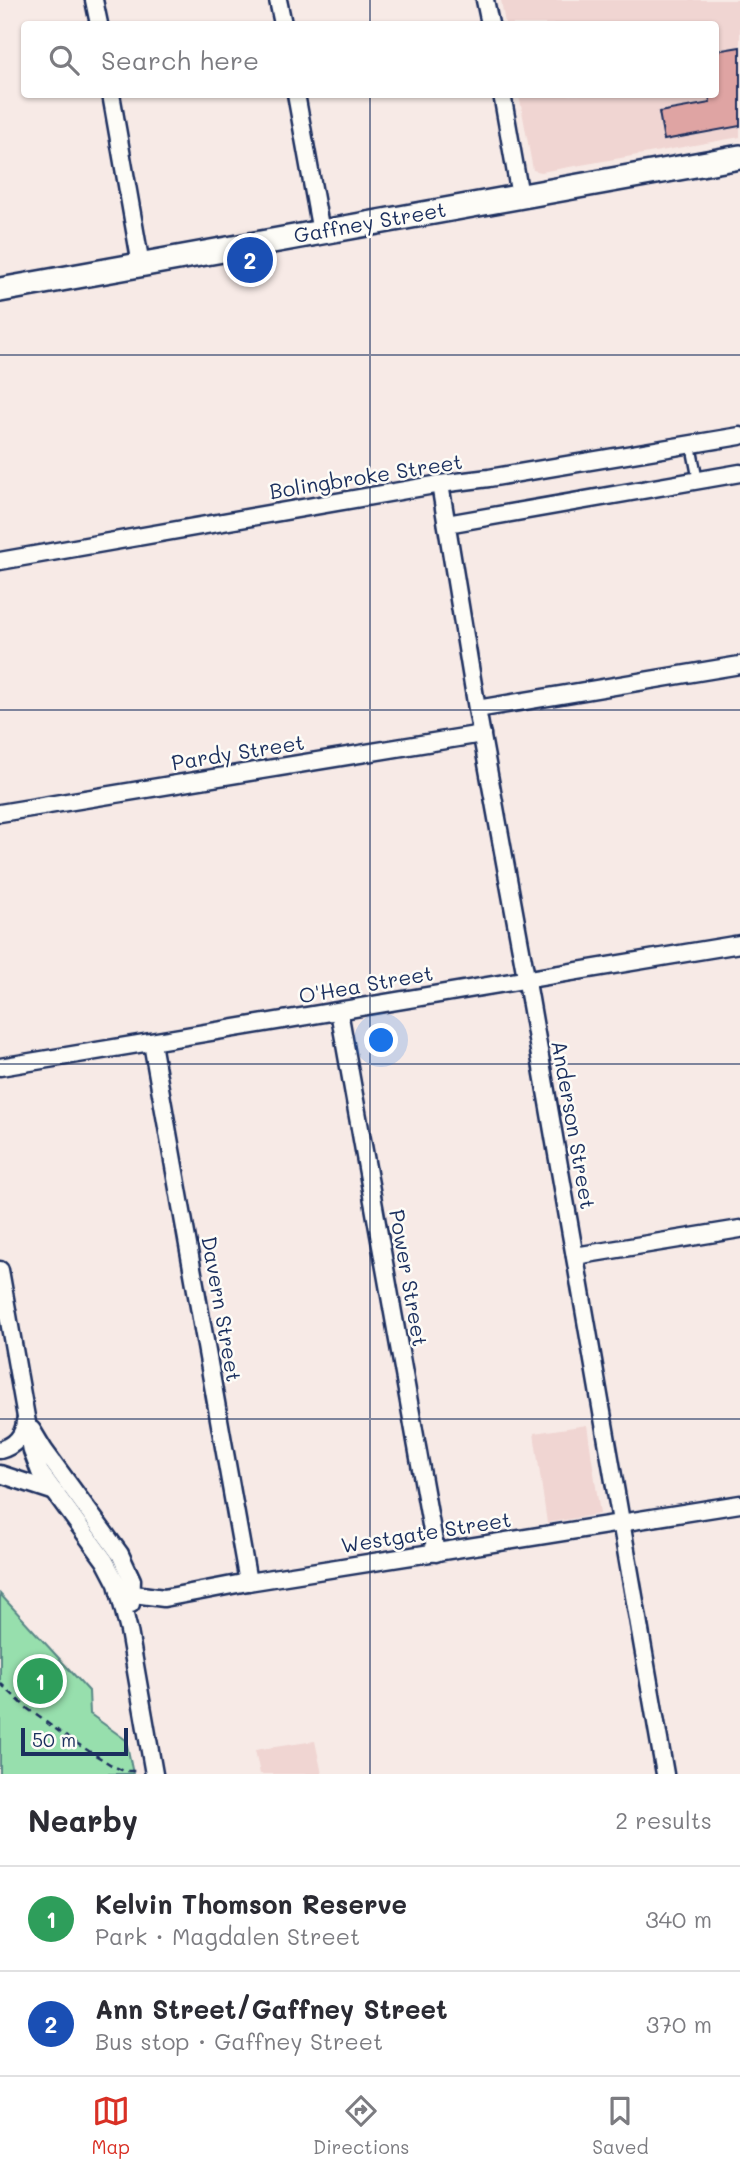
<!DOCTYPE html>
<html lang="en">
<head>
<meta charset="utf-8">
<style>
	body { margin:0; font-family:Mali,sans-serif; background:#f7f7f7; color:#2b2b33 }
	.scale { position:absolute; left:21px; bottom:18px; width:107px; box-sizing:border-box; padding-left:7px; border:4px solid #1b2f5e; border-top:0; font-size:19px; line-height:24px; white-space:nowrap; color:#1b2f5e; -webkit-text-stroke:5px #fdfcf7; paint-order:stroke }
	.you { position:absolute; left:382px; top:1041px; width:24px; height:24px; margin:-18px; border:5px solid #fff; border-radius:50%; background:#1a73e8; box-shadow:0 0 0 10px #1a73e833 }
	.badge { display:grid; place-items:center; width:46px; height:46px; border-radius:50%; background:#d93025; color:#fff; font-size:23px; font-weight:700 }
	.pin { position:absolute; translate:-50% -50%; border:4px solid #fff; box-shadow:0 2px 7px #0006 }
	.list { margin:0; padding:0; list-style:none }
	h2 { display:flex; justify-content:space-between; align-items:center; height:91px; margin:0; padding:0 28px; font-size:30px }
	h2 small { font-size:23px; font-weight:400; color:#7c7c81 }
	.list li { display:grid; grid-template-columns:46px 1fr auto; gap:21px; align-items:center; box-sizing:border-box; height:105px; padding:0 28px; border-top:2px solid #e1e1e2 }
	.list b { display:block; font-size:26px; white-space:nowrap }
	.list p { margin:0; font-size:23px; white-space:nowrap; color:#7c7c81 }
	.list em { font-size:23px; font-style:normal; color:#7c7c81 }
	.icon { flex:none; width:38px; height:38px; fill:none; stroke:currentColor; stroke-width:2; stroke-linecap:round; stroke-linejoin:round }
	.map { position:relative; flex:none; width:740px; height:1774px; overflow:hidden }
	.search { position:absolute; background:#fff; box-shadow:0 2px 5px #0004; left:21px; right:21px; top:21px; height:77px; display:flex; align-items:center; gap:18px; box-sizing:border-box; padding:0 24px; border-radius:7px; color:#7c7c81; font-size:26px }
	.sheet { height:301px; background:#fff }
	nav { display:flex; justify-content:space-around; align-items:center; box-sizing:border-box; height:98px; border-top:2px solid #e1e1e2; background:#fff; font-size:19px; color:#7c7c81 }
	nav a { display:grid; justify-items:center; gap:4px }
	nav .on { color:#d93025 }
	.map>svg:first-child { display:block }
</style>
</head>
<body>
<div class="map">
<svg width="740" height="1774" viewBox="0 0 740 1774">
	<rect width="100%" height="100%" fill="#f7eae6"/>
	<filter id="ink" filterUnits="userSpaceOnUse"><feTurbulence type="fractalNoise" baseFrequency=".0143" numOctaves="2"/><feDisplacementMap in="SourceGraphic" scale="14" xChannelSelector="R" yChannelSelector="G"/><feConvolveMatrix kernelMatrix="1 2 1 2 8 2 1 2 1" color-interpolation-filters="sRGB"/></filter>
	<g filter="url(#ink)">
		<g fill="#f0d5d2">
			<path d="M501,0H740V137L541,172L533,170L519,95L716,94V24H505Z"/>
			<path d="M587,1425L600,1514L547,1523L534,1433Z"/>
			<path d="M315,1741L322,1774H260L255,1750Z"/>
		</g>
		<path fill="#97dfad" stroke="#598786" stroke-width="2" d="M0,1594L89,1691L90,1714L126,1740L133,1774H0Z"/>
		<path fill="#dfa4a3" stroke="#1b2f5e" stroke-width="2" d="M740,47V126L664,140L659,112L710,103L709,94H716V51Z"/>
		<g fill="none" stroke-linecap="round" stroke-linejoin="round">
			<g stroke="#1b2f5e" stroke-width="13">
				<path id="service" d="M691,445L698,481"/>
			</g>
			<g stroke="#1b2f5e" stroke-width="21">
				<g id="minor">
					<path d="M94,0L99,24"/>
					<path d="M278,0L283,24"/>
					<path d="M485,0L490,24"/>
					<path d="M111,94L141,265"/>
					<path d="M296,94L321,232"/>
					<path d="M502,94L520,196"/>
					<path d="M440,484L477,709L530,999L665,1774"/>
					<path d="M447,524L740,473"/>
					<path d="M0,561L440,484L489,478L740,436"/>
					<path d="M477,709L740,665"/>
					<path d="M0,813L482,734"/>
					<path d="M339,1011L436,1553"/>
					<path d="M152,1043L248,1582"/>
					<path d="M0,1067L740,944"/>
					<path d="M575,1256L740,1229"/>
					<path d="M0,1270L32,1451L40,1472L105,1561L117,1584L129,1631L154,1774"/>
					<path d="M32,1430L44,1450L120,1554L132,1580L131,1604"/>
					<path d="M0,1450C14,1446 24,1436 25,1421"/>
					<path d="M0,1474L55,1492"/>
					<path d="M119,1592L164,1598L248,1582L740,1504"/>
				</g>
			</g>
			<g stroke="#1b2f5e" stroke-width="28">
				<path id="secondary" d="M0,290L740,157"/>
			</g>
			<path stroke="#1b2f5e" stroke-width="2.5" stroke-dasharray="7 5" stroke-linecap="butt" d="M0,1683L28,1709L68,1738L113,1766L124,1771H139"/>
			<use href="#service" stroke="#fdfcf7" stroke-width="8"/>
			<use href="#minor" stroke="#fdfcf7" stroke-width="16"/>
			<use href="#secondary" stroke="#fdfcf7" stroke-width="23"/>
		</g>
	</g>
	<path fill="none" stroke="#1b2f5e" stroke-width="2" stroke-opacity="0.55" d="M370,0V24M370,94V1774M0,355H740M0,710H740M0,1064H740M0,1419H740"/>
	<g text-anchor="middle" stroke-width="5" stroke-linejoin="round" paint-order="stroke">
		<g font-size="21" fill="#1b2f5e" stroke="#fdfcf7">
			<text transform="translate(370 223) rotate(-10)" y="7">Gaffney Street</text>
			<text transform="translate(366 477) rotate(-9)" y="7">Bolingbroke Street</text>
			<text transform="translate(238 753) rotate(-9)" y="7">Pardy Street</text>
			<text transform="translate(366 985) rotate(-10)" y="7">O'Hea Street</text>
			<text transform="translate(573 1125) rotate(80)" y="7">Anderson Street</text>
			<text transform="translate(408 1278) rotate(80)" y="7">Power Street</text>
			<text transform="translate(221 1309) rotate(80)" y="7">Davern Street</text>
			<text transform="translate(426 1533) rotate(-9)" y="7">Westgate Street</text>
		</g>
	</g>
</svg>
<div class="scale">50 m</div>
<div class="you"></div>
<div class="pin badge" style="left:40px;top:1681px;background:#2e9e5b">1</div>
<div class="pin badge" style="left:250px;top:260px;background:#1a4fb4">2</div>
<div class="search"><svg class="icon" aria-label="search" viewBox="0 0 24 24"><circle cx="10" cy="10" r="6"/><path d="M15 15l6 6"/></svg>Search here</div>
</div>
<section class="sheet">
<h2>Nearby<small>2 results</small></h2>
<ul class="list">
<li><span class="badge" style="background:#2e9e5b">1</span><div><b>Kelvin Thomson Reserve</b><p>Park · Magdalen Street</p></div><em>340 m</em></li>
<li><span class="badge" style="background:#1a4fb4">2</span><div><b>Ann Street/Gaffney Street</b><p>Bus stop · Gaffney Street</p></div><em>370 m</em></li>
</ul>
</section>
<nav>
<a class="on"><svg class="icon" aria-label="map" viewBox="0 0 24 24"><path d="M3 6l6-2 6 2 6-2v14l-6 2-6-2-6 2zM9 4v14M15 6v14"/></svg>Map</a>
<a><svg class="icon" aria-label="directions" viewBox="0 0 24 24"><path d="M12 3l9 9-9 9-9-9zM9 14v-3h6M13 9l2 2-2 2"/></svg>Directions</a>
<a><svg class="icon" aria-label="saved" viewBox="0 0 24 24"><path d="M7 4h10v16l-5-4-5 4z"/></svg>Saved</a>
</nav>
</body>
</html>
